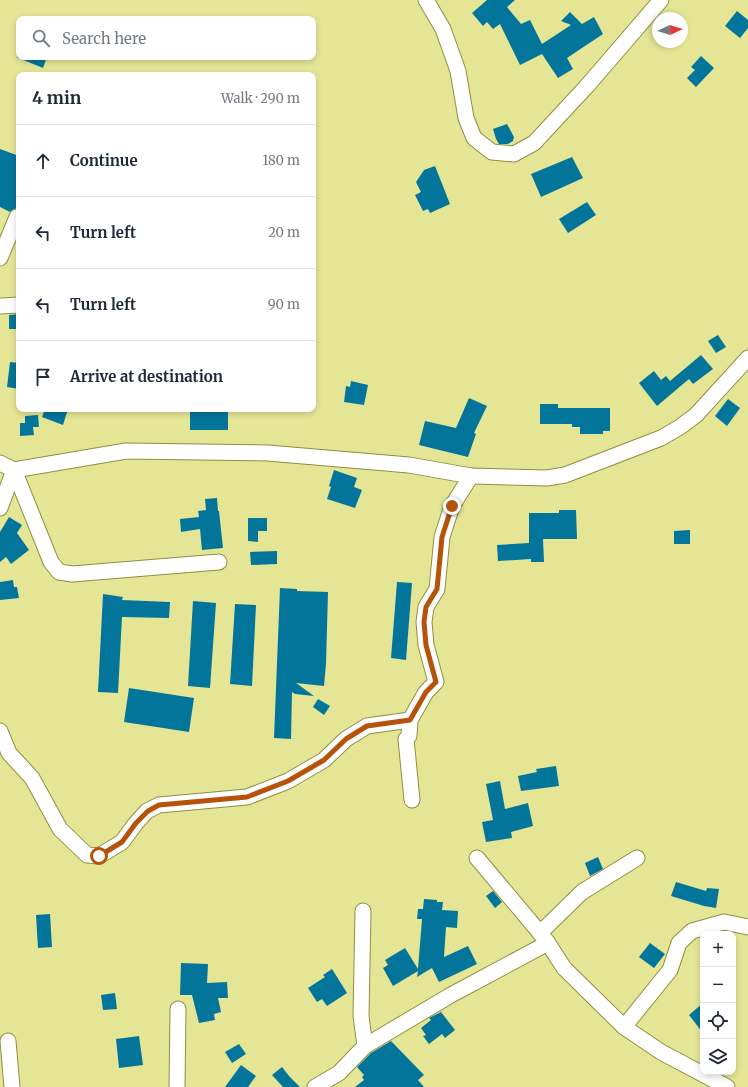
<!DOCTYPE html>
<html lang="en">
<head>
<meta charset="utf-8">
<style>
	body { margin:0; font-family:Merriweather,serif; background:#f6f6f7; color:#1f2937 }
	.controls { position:absolute; right:12px; bottom:12px; display:grid; overflow:hidden; border-radius:8px; box-shadow:0 2px 6px #0003 }
	.controls button { width:36px; height:36px; display:grid; place-items:center; padding:0; border:0; border-bottom:1px solid #e0e1e3; background:#fff; color:#1f2937; font:20px sans-serif }
	.compass { position:absolute; left:652px; top:12px; width:36px; height:36px; border-radius:50%; background:#fff; box-shadow:0 2px 6px #0003; rotate:86deg }
	.stop { position:absolute; width:12px; height:12px; margin:-9px; border:3px solid #b45309; border-radius:50%; background:#fff }
	.stop.end { background:#b45309; border-color:#fff; box-shadow:0 1px 4px #0008 }
	.list { margin:0; padding:0; list-style:none }
	h2 { display:flex; justify-content:space-between; align-items:center; height:52px; margin:0; padding:0 16px; font-size:17px }
	h2 small { font-size:13px; font-weight:400; color:#747a83 }
	.list li { display:grid; grid-template-columns:26px 1fr auto; gap:12px; align-items:center; box-sizing:border-box; height:72px; padding:0 16px; border-top:1px solid #e0e1e3 }
	.list b { display:block; font-size:15px; white-space:nowrap }
	.list em { font-size:13px; font-style:normal; color:#747a83 }
	.icon { flex:none; width:22px; height:22px; fill:none; stroke:currentColor; stroke-width:2; stroke-linecap:round; stroke-linejoin:round }
	.map { position:relative; flex:none; width:748px; height:1087px; overflow:hidden }
	.search { position:absolute; background:#fff; box-shadow:0 2px 6px #0003; left:16px; top:16px; width:300px; height:44px; display:flex; align-items:center; gap:10px; box-sizing:border-box; padding:0 14px; border-radius:8px; color:#747a83; font-size:15px }
	.panel { position:absolute; background:#fff; box-shadow:0 2px 6px #0003; left:16px; top:72px; width:300px; height:340px; border-radius:8px }
	.map>svg:first-child { display:block }
</style>
</head>
<body>
<div class="map">
<svg width="748" height="1087" viewBox="0 0 748 1087">
	<rect width="100%" height="100%" fill="#e4e696"/>
	<g fill="#03759a">
		<path d="M487,0H515L507,7L521,24L530,20L542,44L571,25L561,21L570,12L582,24L594,17L603,34L567,58L573,69L558,78L542,54L520,65L500,24L493,29L487,22L483,26L472,13Z"/>
		<path d="M737,11L748,20V28L740,38L725,26Z"/>
		<path d="M701,56L714,68L696,87L687,78L695,70L691,67Z"/>
		<path d="M16,57H47L43,68Z"/>
		<path d="M507,124L514,137L513,141L508,144H499L496,139L493,129Z"/>
		<path d="M0,149L19,156V203L17,208L12,210L10,212L0,207Z"/>
		<path d="M572,157L583,178L541,197L531,174Z"/>
		<path d="M435,166L450,204L430,213L428,209L423,211L415,195L421,192L416,182L424,170Z"/>
		<path d="M587,202L596,215L568,233L559,219Z"/>
		<path d="M19,314V329H9V315Z"/>
		<path d="M718,335L726,347L716,353L708,341Z"/>
		<path d="M701,355L713,369L693,384L689,379L657,406L639,383L654,371L661,380L666,376L670,381Z"/>
		<path d="M10,362L19,363V389L7,387Z"/>
		<path d="M351,381L368,385L364,405L344,402L346,386L350,387Z"/>
		<path d="M469,398L487,406L474,433L476,434L468,457L419,445L425,421L456,428Z"/>
		<path d="M728,399L740,408L727,426L715,416Z"/>
		<path d="M540,404H558V408H610V431H603V434H580V427H572V424H540Z"/>
		<path d="M45,409H68L63,425L42,417Z"/>
		<rect x="190" y="409" width="38" height="21"/>
		<path d="M38,415L39,427H33L34,435L20,436V423H25V416Z"/>
		<path d="M334,470L357,478L354,487L362,490L355,508L327,499L331,487L329,486Z"/>
		<path d="M217,498L218,511H219L223,548L202,550L200,529L181,532L180,519L199,517L198,511L206,510L205,499Z"/>
		<path d="M559,510H576L577,539H543L544,562H531V559L498,561L497,545L529,543V513H559Z"/>
		<path d="M9,517L22,525L17,533L29,550L11,564L6,557L0,562V532Z"/>
		<path d="M248,518H267V531H258V542L248,541Z"/>
		<path d="M690,530V544H674V531Z"/>
		<path d="M277,551V564L251,565L250,552Z"/>
		<path d="M13,580L14,587H17L19,598L0,600V582Z"/>
		<path d="M397,582L412,583L406,660L391,658Z"/>
		<path d="M280,588L297,589V591L328,592L326,664L324,686L296,683L314,696L295,694L292,692L291,739L274,738Z"/>
		<path d="M103,594L123,597L122,600L170,602L169,618L122,617L118,693L98,692Z"/>
		<path d="M193,601L216,603L210,688L188,686Z"/>
		<path d="M235,604L256,605L252,686L230,684Z"/>
		<path d="M129,688L194,698L189,732L124,722Z"/>
		<path d="M318,699L330,706L324,715L313,707Z"/>
		<path d="M556,766L559,786L521,791L518,776L537,772L536,769Z"/>
		<path d="M500,781L505,809L528,803L533,826L511,832L512,838L486,842L482,822L493,820L486,784Z"/>
		<path d="M598,857L603,869L590,876L585,863Z"/>
		<path d="M676,882L706,891L707,888L719,889L716,908L704,906L671,896Z"/>
		<path d="M493,891L502,902L495,908L486,896Z"/>
		<path d="M424,899L437,900V902H443L442,910L458,911L457,928L446,927L444,957L468,946L477,964L439,982L432,968L417,977L418,971L393,986L383,968L388,965L385,960L405,948L418,969L422,919H417L418,909H423Z"/>
		<path d="M50,914L52,947L38,948L36,915Z"/>
		<path d="M650,943L665,954L654,968L639,957Z"/>
		<path d="M181,963L208,964L207,983L227,982L228,998H218L221,1012L214,1014L215,1020L199,1023L192,995H180Z"/>
		<path d="M332,969L347,993L327,1006L322,999L317,1002L308,988L325,977L323,975Z"/>
		<path d="M115,993L117,1009L103,1010L101,995Z"/>
		<path d="M703,1003V1033L689,1015Z"/>
		<path d="M441,1012L455,1030L445,1038L442,1034L429,1044L423,1036L426,1035L421,1028L431,1020L429,1018Z"/>
		<path d="M139,1036L143,1065L119,1068L116,1039Z"/>
		<path d="M391,1041L424,1075L418,1080L424,1087H355L364,1080L362,1077L364,1075L357,1067L371,1053Z"/>
		<path d="M239,1044L246,1054L232,1063L225,1052Z"/>
		<path d="M241,1065L256,1076L248,1087H225Z"/>
		<path d="M282,1067L289,1076L300,1087H283L272,1075Z"/>
	</g>
	<g fill="none" stroke-linecap="round" stroke-linejoin="round">
		<g stroke="#8e8f40" stroke-width="17">
			<g id="minor">
				<path d="M426,0L443,29L458,71L466,118L474,138L492,152L514,154L534,143L587,86L661,0"/>
				<path d="M0,258L17,217"/>
				<path d="M0,306L19,305"/>
				<path d="M0,463L14,470L126,451L268,453L409,465L471,476L547,478L565,475L661,438L680,427L696,415L748,358"/>
				<path d="M14,470L51,562L59,572L72,574L219,562"/>
				<path d="M0,508L14,470"/>
				<path d="M0,731L9,753L32,778L60,829L87,855L99,856L122,842L136,823L147,811L159,805L247,797L288,781L324,760L346,739L367,726L410,720"/>
				<path d="M412,800L406,739L409,736L410,720L426,692L436,682L426,645L424,622L426,607L437,589L442,537L452,506L471,476"/>
				<path d="M477,858L540,933L548,943L564,968L624,1027L661,1052L727,1087"/>
				<path d="M363,911L361,1016L365,1046"/>
				<path d="M540,933L582,892L637,858"/>
				<path d="M624,1027L670,970L679,943L692,931L724,922L748,927"/>
				<path d="M8,1041L12,1087"/>
				<path d="M177,1087L178,1009"/>
				<path d="M315,1087L339,1073L365,1046L451,995L548,943"/>
			</g>
		</g>
		<use href="#minor" stroke="#fff" stroke-width="15"/>
	</g>
	<g fill="none" stroke-linecap="round" stroke-linejoin="round">
		<path stroke="#b45309" stroke-width="5" d="M99,856L122,842L136,823L148,811L159,805L247,797L288,781L324,760L346,739L367,726L410,720L426,692L436,682L426,645L424,622L426,607L437,589L442,537L452,506"/>
	</g>
</svg>
<div class="controls">
<button>+</button>
<button>−</button>
<button><svg class="icon" aria-label="locate" viewBox="0 0 24 24"><circle cx="12" cy="12" r="6"/><path d="M12 2v4M12 18v4M2 12h4M18 12h4"/></svg></button>
<button><svg class="icon" aria-label="layers" viewBox="0 0 24 24"><path d="M12 4l9 5-9 5-9-5zM3 14l9 5 9-5"/></svg></button>
</div>
<svg class="compass" viewBox="-18 -18 36 36"><path d="M0-13l5 13h-10z" fill="#e53935"/><path d="M0 13l5-13h-10z" fill="#747a83"/></svg>
<div class="stop" style="left:99px;top:856px"></div>
<div class="stop end" style="left:452px;top:506px"></div>
<div class="search"><svg class="icon" aria-label="search" viewBox="0 0 24 24"><circle cx="10" cy="10" r="6"/><path d="M15 15l6 6"/></svg>Search here</div>
<section class="panel">
<h2>4 min<small>Walk · 290 m</small></h2>
<ul class="list">
<li><svg class="icon" aria-label="ahead" viewBox="0 0 24 24"><path d="M12 20V5M6 11l6-6 6 6"/></svg><div><b>Continue</b></div><em>180 m</em></li>
<li><svg class="icon" aria-label="left" viewBox="0 0 24 24"><path d="M17 20v-9H6M10 6l-5 5 5 5"/></svg><div><b>Turn left</b></div><em>20 m</em></li>
<li><svg class="icon" aria-label="left" viewBox="0 0 24 24"><path d="M17 20v-9H6M10 6l-5 5 5 5"/></svg><div><b>Turn left</b></div><em>90 m</em></li>
<li><svg class="icon" aria-label="arrive" viewBox="0 0 24 24"><path d="M6 21V4h12l-3 4 3 4H6"/></svg><div><b>Arrive at destination</b></div></li>
</ul>
</section>
</div>
</body>
</html>
